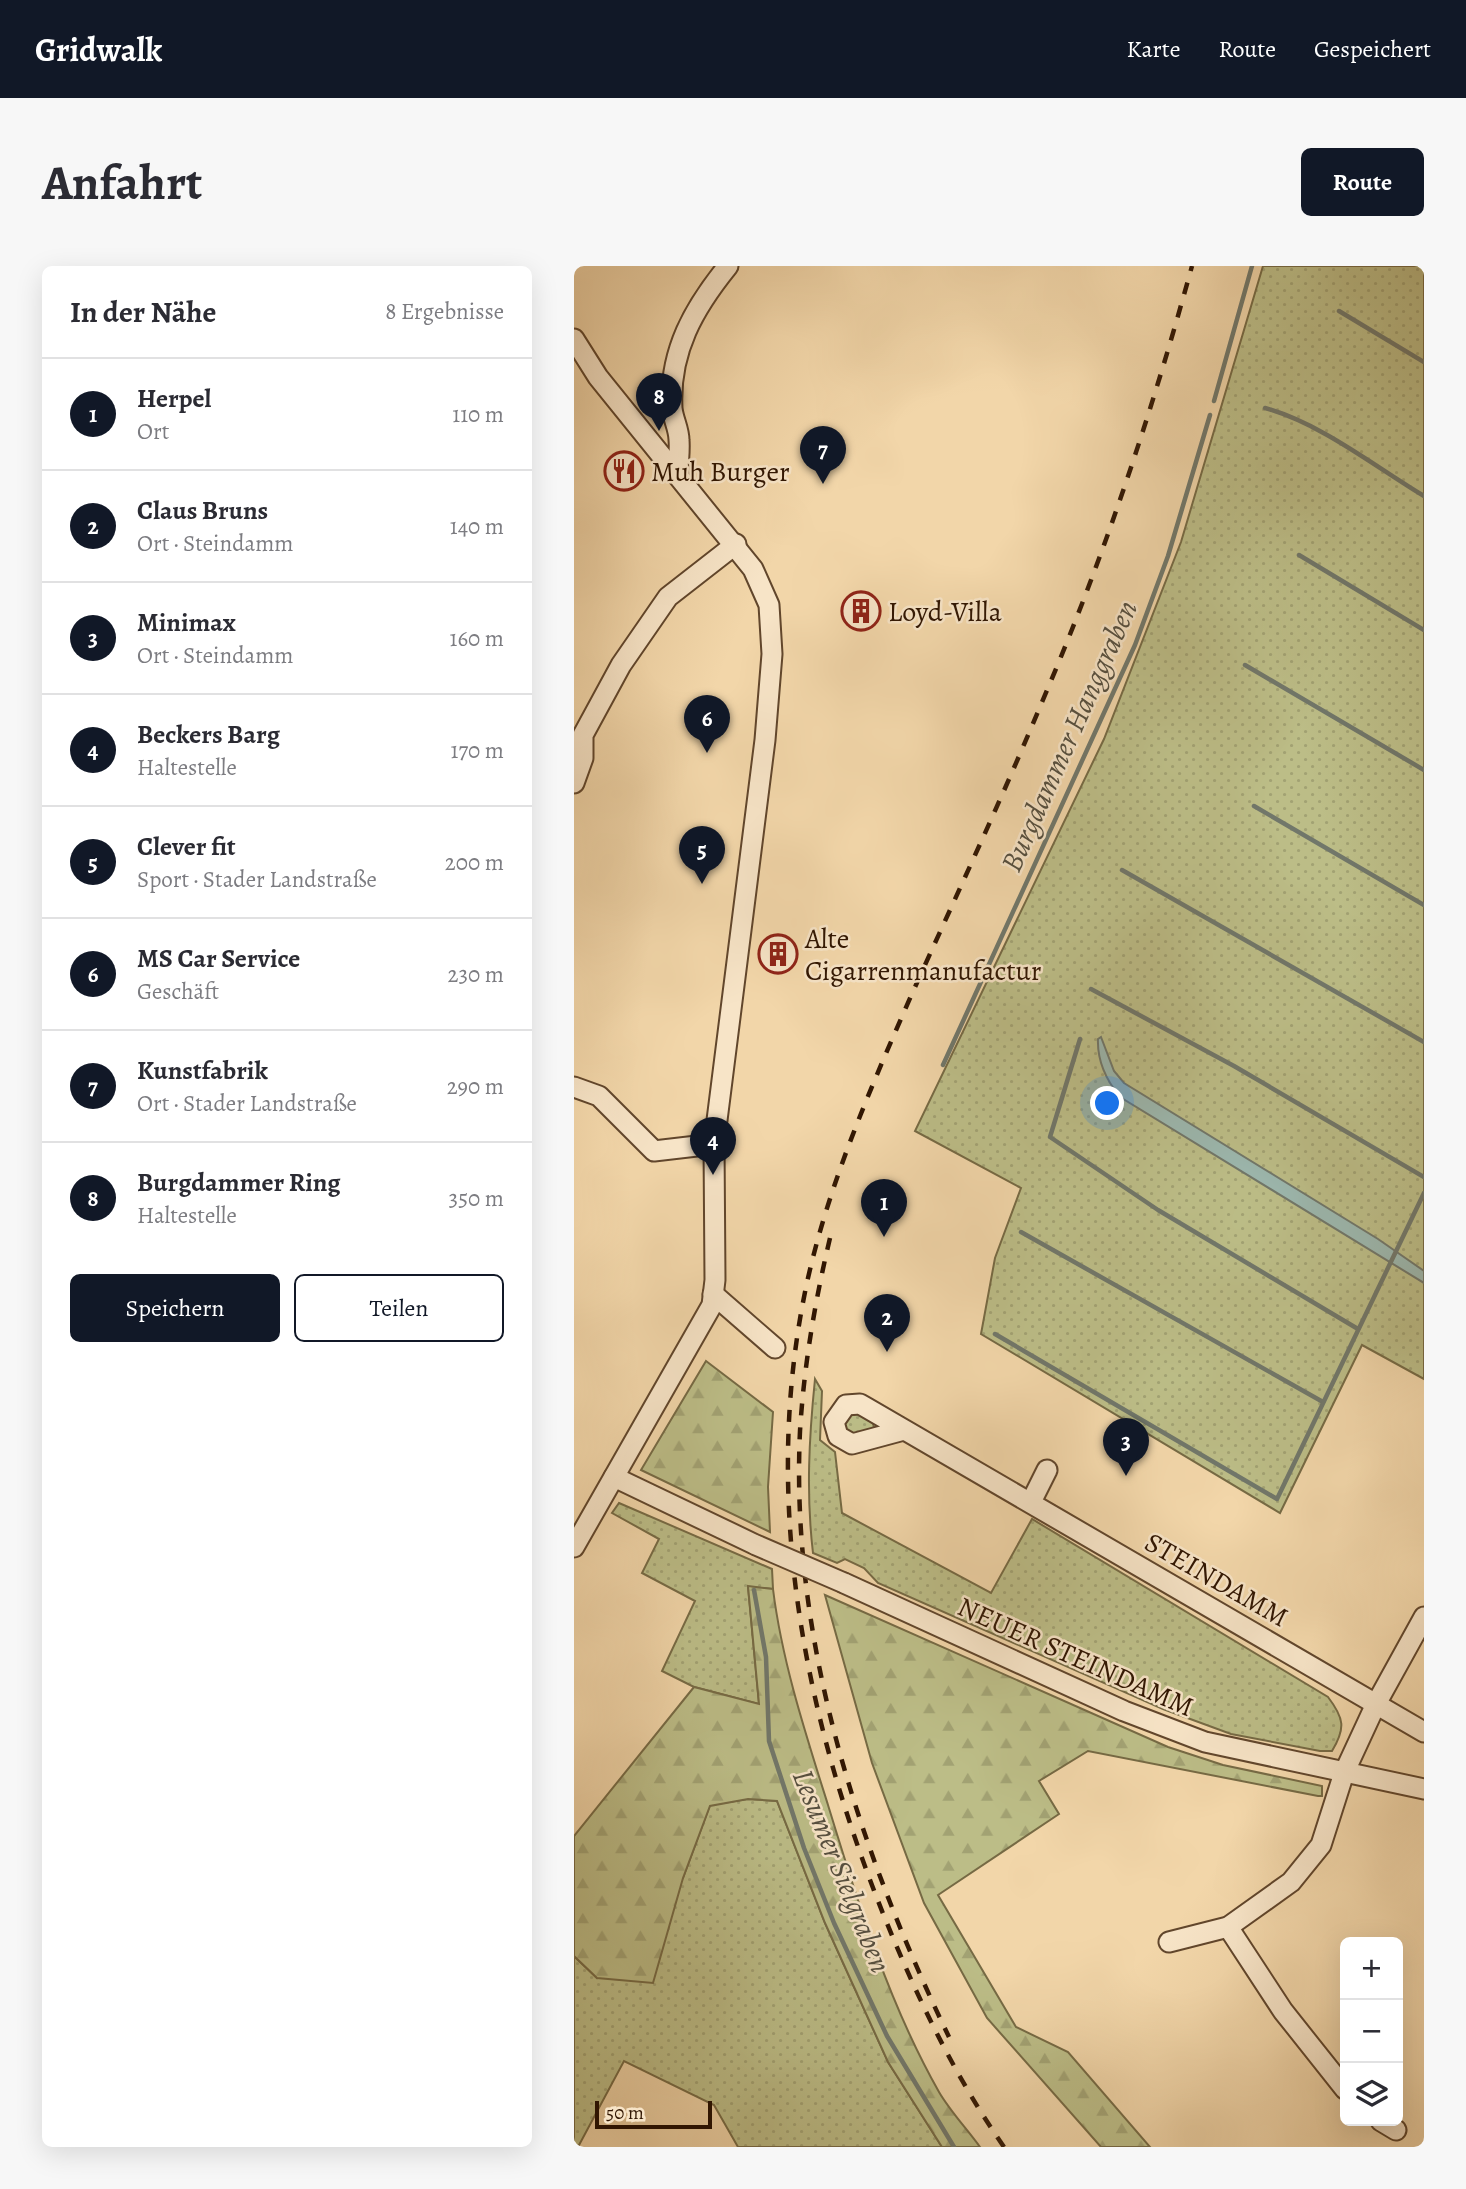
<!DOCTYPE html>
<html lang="de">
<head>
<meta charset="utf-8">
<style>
	body { margin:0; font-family:Alegreya,serif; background:#f7f7f7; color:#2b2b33 }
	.controls { position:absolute; right:21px; bottom:21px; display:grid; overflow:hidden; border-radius:10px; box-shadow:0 7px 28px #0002 }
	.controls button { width:63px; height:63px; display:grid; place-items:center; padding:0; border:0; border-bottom:2px solid #e1e1e2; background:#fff; color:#2b2b33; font:35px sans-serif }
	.scale { position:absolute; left:21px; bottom:18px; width:117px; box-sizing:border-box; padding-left:7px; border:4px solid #311602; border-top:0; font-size:19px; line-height:24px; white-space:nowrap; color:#311602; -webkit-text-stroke:5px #f7e4c7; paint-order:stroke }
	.you { position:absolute; left:534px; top:838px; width:24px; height:24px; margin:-18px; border:5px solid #fff; border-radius:50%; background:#1a73e8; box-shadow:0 0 0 10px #1a73e833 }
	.badge { display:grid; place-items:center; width:46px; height:46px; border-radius:50%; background:#111827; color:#fff; font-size:23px; font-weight:700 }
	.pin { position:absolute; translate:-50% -58px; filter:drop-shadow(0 2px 4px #0008) }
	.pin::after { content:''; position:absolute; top:37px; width:24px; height:21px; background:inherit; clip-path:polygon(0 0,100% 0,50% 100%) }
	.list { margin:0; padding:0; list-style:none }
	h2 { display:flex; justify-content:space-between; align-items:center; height:91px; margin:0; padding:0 28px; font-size:30px }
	h2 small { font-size:23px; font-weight:400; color:#7c7c81 }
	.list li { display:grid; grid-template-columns:46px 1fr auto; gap:21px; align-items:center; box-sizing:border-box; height:112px; padding:0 28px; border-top:2px solid #e1e1e2 }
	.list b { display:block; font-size:26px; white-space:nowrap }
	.list p { margin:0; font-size:23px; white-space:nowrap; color:#7c7c81 }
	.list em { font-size:23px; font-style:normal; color:#7c7c81 }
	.actions { display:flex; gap:14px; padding:21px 28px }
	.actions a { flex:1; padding:16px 0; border:2px solid #111827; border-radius:10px; text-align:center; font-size:24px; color:#111827 }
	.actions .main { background:#111827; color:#fff }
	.icon { flex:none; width:38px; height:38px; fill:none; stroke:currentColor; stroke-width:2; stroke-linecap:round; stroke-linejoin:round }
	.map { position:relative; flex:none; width:850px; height:1881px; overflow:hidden; border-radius:10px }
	header { display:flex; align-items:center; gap:42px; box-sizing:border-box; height:98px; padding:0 35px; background:#111827; color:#fff }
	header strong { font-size:33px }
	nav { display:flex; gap:38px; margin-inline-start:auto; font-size:24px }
	.intro { display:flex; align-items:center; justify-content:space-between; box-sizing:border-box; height:168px; padding:0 42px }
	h1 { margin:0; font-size:49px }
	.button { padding:18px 32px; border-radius:10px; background:#111827; color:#fff; font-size:24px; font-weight:700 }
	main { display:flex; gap:42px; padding:0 42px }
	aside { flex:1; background:#fff; border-radius:10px; box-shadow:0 7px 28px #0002 }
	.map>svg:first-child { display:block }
</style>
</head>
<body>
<header>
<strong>Gridwalk</strong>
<nav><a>Karte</a><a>Route</a><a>Gespeichert</a></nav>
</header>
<div class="intro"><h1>Anfahrt</h1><a class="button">Route</a></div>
<main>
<aside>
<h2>In der Nähe<small>8 Ergebnisse</small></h2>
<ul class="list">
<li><span class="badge">1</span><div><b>Herpel</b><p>Ort</p></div><em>110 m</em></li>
<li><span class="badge">2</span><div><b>Claus Bruns</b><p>Ort · Steindamm</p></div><em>140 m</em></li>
<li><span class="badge">3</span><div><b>Minimax</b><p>Ort · Steindamm</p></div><em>160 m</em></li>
<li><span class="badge">4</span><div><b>Beckers Barg</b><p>Haltestelle</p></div><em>170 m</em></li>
<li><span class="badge">5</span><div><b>Clever fit</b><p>Sport · Stader Landstraße</p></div><em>200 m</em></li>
<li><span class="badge">6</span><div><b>MS Car Service</b><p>Geschäft</p></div><em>230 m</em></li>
<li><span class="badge">7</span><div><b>Kunstfabrik</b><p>Ort · Stader Landstraße</p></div><em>290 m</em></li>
<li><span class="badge">8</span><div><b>Burgdammer Ring</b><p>Haltestelle</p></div><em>350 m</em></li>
</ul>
<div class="actions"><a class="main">Speichern</a><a>Teilen</a></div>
</aside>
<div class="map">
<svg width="850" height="1881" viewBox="0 0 850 1881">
	<defs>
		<pattern id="grass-dots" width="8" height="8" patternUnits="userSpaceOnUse" patternTransform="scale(1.75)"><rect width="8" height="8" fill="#bcbd87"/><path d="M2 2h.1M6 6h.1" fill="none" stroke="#a2a273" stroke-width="1.8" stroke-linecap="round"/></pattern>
		<pattern id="forest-firs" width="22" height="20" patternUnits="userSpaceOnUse" patternTransform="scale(1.75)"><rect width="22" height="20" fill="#bcbd87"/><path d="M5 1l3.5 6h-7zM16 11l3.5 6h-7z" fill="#a2a273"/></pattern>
	</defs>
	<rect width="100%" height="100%" fill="#f2d6a9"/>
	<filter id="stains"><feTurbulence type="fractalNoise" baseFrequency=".00286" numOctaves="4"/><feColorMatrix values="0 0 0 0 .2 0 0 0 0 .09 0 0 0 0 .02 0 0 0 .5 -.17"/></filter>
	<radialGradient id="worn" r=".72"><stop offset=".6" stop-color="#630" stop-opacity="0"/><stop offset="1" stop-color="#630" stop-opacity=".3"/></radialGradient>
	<g fill="url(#grass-dots)" stroke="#766a44" stroke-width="2">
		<path d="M689,0H850V1113L788,1079L706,1247L407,1068L421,992L447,922L341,865L530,473L607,276Z"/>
		<path d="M241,1113L248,1125L246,1174L261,1186L268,1247L417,1327L458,1253L754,1431C770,1452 772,1462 758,1485H746L657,1468L589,1443L304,1317L290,1302L271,1293L263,1297L239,1287C232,1228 235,1172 241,1113Z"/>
		<path d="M283,1146L299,1156L300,1163L294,1167L273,1168L268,1155L273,1148Z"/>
		<path d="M45,1237L198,1303L199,1323L174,1321L185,1438L120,1421L88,1405L121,1335L68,1307L85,1273L38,1247Z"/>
		<path d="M174,1533L203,1535L251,1657L314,1796L368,1881H164L140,1839L50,1795L4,1881H0V1690L23,1712L109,1612L136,1539Z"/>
	</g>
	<g fill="url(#forest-firs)" stroke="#766a44" stroke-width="2">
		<path d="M132,1095L199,1146L194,1221L196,1266L67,1204Z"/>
		<path d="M174,1320L199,1323C208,1396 232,1469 254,1539C284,1637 314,1736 365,1826C376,1845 393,1863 406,1881H368L314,1796L251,1657L203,1535L174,1533L136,1540L109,1612L79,1717L23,1712L0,1690V1570L120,1421L185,1438Z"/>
		<path d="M251,1329L594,1481L649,1499L748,1520V1530H744L514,1485L465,1515L485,1548L364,1629L442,1761L494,1786L576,1881H527L413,1752L350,1637L298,1497Z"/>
	</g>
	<path fill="#9cb8af" stroke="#71776a" stroke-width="2" d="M527,771L540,805L550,817L804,973L850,1005V1017L546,831C532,814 523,796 524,773Z"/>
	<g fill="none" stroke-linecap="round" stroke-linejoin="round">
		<g stroke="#71776a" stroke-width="4.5">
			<path d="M765,45L850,96"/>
			<path d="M640,135L678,0"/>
			<path d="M691,142C748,158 800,200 850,230"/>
			<path d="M725,289L850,364"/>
			<path d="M671,399L850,504"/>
			<path d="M680,540L850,639"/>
			<path d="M548,604L850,776"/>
			<path d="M517,723L660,800L850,911"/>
			<path d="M506,773L476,871L584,944L784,1063"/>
			<path d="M369,799L561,379L594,290L636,149"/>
			<path d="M447,966L749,1136"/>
			<path d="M421,1068L703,1233L850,927"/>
			<path d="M180,1324L192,1391L195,1475L230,1582L260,1657L313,1770L380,1881"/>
		</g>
		<g stroke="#61462c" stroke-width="23">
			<g id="minor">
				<path d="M0,73L24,111L179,303L195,339L198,388L191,474L140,878L141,1014L138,1039L0,1281"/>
				<path d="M104,207C104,196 106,185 105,174C105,163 99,153 98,142C95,85 120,42 154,0"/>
				<path d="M0,517L9,492V469L47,399L94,331L162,278"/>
				<path d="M0,821L25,830L80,885L140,878"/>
				<path d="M139,1028L201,1082"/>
				<path d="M330,1164L278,1178L264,1170L260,1156L272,1139L286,1138L293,1142L850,1466"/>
				<path d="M40,1211L182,1279"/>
				<path d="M457,1236L473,1204"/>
				<path d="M270,1317L550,1445L631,1476L850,1523"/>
				<path d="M654,1661L709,1745L771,1823"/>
				<path d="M595,1676L654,1661L717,1616L747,1579L770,1507L802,1438L850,1351"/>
				<path d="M807,1855L822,1864"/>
			</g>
		</g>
		<use href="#minor" stroke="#f7e4c7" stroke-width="19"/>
		<g stroke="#311602" stroke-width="4.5" stroke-dasharray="12 12" stroke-linecap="butt">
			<path d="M256,972C241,1035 230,1099 226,1165C216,1375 285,1584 375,1771"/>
			<path d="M430,1881C380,1809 343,1731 310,1650C229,1448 186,1228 234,1012C256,915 297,821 337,730C381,632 427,535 468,436C529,294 577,149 618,0"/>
		</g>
		<g stroke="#61462c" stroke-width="23" stroke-linecap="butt">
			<path id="minor-bridge" d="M182,1279L270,1317"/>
		</g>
		<use href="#minor-bridge" stroke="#f7e4c7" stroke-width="19"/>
	</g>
	<defs>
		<g id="restaurant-ring" transform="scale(2.0125)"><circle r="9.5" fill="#f7e4c7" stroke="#8f2418" stroke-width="1.5"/><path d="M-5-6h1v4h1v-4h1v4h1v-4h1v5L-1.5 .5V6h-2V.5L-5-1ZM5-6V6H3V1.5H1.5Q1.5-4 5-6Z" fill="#8f2418"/></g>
		<g id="building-ring" transform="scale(2.0125)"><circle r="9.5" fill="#f7e4c7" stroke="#8f2418" stroke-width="1.5"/><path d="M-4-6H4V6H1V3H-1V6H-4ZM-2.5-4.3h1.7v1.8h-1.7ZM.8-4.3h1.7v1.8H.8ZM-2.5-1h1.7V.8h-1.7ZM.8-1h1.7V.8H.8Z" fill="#8f2418"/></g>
	</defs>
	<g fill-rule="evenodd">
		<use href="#restaurant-ring" x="50" y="205"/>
		<use href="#building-ring" x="287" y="345"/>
		<use href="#building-ring" x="204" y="688"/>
	</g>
	<g text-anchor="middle" stroke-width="5" stroke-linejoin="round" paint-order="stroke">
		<g font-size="28" fill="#311602" stroke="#f7e4c7" text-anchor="start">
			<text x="77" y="215">Muh Burger</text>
			<text x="314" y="355">Loyd-Villa</text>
			<text x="231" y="682">Alte<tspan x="231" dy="32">Cigarrenmanufactur</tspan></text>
		</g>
		<g font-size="28" fill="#311602" stroke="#f7e4c7">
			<text transform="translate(643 1313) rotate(30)" y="10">STEINDAMM</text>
			<text transform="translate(502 1390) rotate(24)" y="10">NEUER STEINDAMM</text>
		</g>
		<g font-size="30" font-style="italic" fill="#564f3f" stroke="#f7e4c7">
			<text transform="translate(495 470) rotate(-66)" y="10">Burgdammer Hanggraben</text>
			<text transform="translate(268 1605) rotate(68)" y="10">Lesumer Sielgraben</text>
		</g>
	</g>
	<rect width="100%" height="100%" filter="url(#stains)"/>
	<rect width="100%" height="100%" fill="url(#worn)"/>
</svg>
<div class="controls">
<button>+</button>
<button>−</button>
<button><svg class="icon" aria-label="layers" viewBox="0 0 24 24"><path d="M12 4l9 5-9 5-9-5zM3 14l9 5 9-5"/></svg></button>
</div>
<div class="scale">50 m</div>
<div class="you"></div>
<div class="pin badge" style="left:310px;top:971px">1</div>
<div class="pin badge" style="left:313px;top:1086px">2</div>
<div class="pin badge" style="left:552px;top:1210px">3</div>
<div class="pin badge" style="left:139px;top:909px">4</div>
<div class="pin badge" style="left:128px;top:618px">5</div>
<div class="pin badge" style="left:133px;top:487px">6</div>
<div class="pin badge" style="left:249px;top:218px">7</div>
<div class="pin badge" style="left:85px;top:165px">8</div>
</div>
</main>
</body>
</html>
